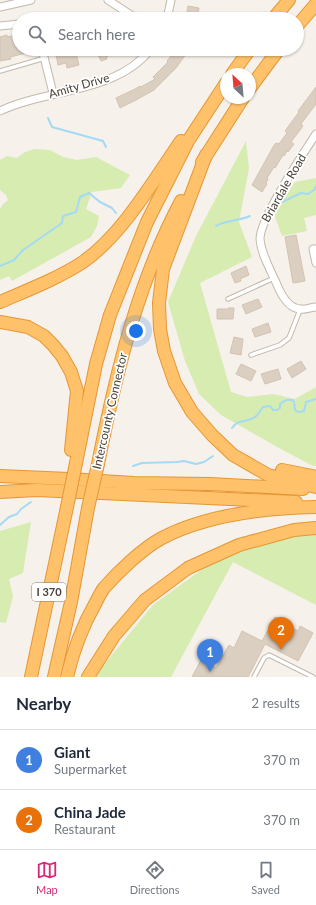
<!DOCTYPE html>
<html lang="en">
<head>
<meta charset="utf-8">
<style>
	body { margin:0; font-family:Lato,sans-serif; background:#f6f6f7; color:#1f2937 }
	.compass { position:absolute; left:220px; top:68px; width:36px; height:36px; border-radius:50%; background:#fff; box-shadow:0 1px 3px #0004; rotate:334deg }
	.you { position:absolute; left:136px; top:331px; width:14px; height:14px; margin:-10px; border:3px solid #fff; border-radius:50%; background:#1a73e8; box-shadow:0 0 0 6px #1a73e833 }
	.badge { display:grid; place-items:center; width:26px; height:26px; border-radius:50%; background:#db2777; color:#fff; font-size:13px; font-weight:700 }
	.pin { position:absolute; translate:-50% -33px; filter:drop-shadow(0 1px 2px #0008) }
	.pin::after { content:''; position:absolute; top:21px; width:14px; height:12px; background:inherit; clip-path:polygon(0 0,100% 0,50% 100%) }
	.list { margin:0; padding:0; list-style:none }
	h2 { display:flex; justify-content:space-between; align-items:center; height:52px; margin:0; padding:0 16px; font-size:17px }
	h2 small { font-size:13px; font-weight:400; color:#747a83 }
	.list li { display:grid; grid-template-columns:26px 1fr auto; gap:12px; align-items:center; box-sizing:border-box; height:60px; padding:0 16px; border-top:1px solid #e0e1e3 }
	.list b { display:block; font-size:15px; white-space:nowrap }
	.list p { margin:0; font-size:13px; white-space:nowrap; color:#747a83 }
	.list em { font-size:13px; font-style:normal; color:#747a83 }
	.icon { flex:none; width:22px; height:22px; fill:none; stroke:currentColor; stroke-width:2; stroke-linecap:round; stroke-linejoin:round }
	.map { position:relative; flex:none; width:316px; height:677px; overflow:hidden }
	.search { position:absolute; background:#fff; box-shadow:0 1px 3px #0004; left:12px; right:12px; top:12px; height:44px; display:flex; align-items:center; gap:10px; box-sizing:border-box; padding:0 14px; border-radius:22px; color:#747a83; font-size:15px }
	.sheet { height:172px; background:#fff }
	nav { display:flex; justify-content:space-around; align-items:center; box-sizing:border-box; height:56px; border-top:1px solid #e0e1e3; background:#fff; font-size:11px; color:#747a83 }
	nav a { display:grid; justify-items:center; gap:2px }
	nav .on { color:#db2777 }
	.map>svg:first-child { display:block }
</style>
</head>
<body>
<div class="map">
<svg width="316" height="677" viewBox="0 0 316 677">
	<rect width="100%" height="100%" fill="#f6f1ea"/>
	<g fill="#d6ecb1">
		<path d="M246,141L249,168L239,222L252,257L200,283L231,392L247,397L273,394L295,399L316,387V466H313L279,448L221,415L199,394L185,361L168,302L196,236Z"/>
		<path d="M35,149L50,150L63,157L77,160L96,157L130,175L121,188L92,192L86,209L99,216L97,226L91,237L12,281L9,276L0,280V209L3,204L8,200L6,195L0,190V160L7,156L17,158L25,152Z"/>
		<path d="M316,178V215L304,218L307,231L282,236L274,214L295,182Z"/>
		<path d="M31,522L23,573L9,579L13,596L6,623L0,622V531Z"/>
		<path d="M316,533V605L233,562L171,677H97L102,667L153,605L219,557L291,535Z"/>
	</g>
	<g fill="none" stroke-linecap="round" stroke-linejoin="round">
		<g stroke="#a4daf5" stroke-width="2">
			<path d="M48,118L52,127L103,141L106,147"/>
			<path d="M282,202L301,193L308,194L314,190L316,186"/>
			<path d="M216,226C223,221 239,221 250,216"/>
			<path d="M0,266L14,260L23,250L62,223L63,216L76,212L80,197L89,193L100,202L112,208L116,213"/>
			<path d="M232,428C239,418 247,423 255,417C258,415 261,410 263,407L270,406L273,410H277L280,408V404L286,400H292L294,402L295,410C298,413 300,412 304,411L306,402L316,399"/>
			<path d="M133,466L142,463L177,462L184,461L196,464L204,462L213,456"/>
			<path d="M0,525L9,517L17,514L21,509L31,502"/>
		</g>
	</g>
	<g fill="#dbcfc1" stroke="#d3c3b1">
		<path d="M188,6L199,8L197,19H188L189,13L187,12Z"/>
		<path d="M7,35V37L17,35L19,41V49H25L26,53L10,57L11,59L0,61V37Z"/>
		<path d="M55,49H75L79,65L67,68L66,63L58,65Z"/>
		<path d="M95,49H113L115,53L106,57L107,59L101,61Z"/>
		<path d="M179,49L186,54L176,68L154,90L136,100L120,108L116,98L135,89L140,86L141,87L155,79L153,77L168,62L167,61L171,56L173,57Z"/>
		<path d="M316,87V104L301,124L303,126L291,142L294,144L288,152L287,151L284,156L283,155L275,168L274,167L267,178L268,179L266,183L267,184L262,192L252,185L273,147L276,143L279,144L287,133L285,131L299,112L298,111Z"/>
		<path d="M296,235L305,281L293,283L285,237Z"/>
		<path d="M246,266L249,275L240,279L241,281L235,283L231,273Z"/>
		<path d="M258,299L262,307L246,314L242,305Z"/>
		<path d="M228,308H234L233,319H217V309H228Z"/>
		<path d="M268,323L271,332L255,337L252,329Z"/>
		<path d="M234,337L243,339L241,355L230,353Z"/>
		<path d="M301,361L306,369L292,378L287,369Z"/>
		<path d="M241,364L256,371L251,381L236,374Z"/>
		<path d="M278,369L281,379L265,384L261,374Z"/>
		<path d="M275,617L283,621L282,623L298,631L300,626L313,633L298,661L265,644L248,677H192L201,660L216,668L229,645L234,648L242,631L262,641Z"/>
	</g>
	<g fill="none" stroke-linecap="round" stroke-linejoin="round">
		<g stroke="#c2b8ac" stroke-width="5.5">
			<g id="service">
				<path d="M0,71L45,58"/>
				<path d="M228,299L274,278"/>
				<path d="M251,355L280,345L289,338L300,310"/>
				<path d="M254,677L264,658L269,655L313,677"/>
			</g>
		</g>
		<g stroke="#c2b8ac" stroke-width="9">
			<g id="minor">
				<path d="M108,0L137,19"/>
				<path d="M0,7L31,0"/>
				<path d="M167,19L171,0"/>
				<path d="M0,26L19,24"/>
				<path d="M42,49L53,93"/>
				<path d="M0,111C49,88 115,94 151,49"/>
				<path d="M316,134C303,154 260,218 260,239C261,255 272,272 278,287C282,296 290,309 301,309C306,310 311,307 316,307"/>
				<path d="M316,249H313L316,263"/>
			</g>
		</g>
		<g stroke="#e69633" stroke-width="14">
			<g id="motorway">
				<path d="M273,19L289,0"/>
				<path d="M297,26L316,4"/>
				<path d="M232,74L250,49"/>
				<path d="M250,88L279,49"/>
				<path d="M206,155L163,269L159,303L160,329L164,351L175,383L192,412L212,435L233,455L268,475L316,487"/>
				<path d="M202,162L243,98"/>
				<path d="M0,302C28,290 57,279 83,262C122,235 154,180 181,141"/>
				<path d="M0,322L28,327L44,336L53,345L62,356L71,372L77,391L71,450"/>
				<path d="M76,463L96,364L110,315L147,222L188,141L226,83"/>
				<path d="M98,464C116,373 137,284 181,201"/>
				<path d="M282,470L316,477"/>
				<path d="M0,476L69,479L134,483L210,484L303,489"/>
				<path d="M0,492L37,490L296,502"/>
				<path d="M31,677L67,507"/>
				<path d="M54,677L71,602L88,508"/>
				<path d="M67,677C73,651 82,627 95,604C98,598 101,592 104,588C118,572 143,548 162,538C208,514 265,508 316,507"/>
				<path d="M88,677L114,636L145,600L188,568L239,545L294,530L316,528"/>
			</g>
		</g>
		<use href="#service" stroke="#fff" stroke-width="3.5"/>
		<use href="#minor" stroke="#fff" stroke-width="7"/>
		<use href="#motorway" stroke="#ffc26b" stroke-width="12"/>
		<g stroke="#e69633" stroke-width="14" stroke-linecap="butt">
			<g id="motorway-bridge">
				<path d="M67,507L76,463"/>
				<path d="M88,508L98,464"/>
			</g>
		</g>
		<use href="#motorway-bridge" stroke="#ffc26b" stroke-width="12"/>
	</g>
	<g text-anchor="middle" stroke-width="3.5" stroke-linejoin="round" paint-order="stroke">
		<rect fill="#fff" stroke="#807a73" stroke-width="1" x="32" y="583" width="34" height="18" rx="3"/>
		<g font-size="11" font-weight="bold" fill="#4a4137">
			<text x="49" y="596">I 370</text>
		</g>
		<g font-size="12" fill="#4a4137" stroke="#fff">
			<text transform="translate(79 86) rotate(-16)" y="4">Amity Drive</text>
			<text transform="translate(284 188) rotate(-60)" y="4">Briardale Road</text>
			<text transform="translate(110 411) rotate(-77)" y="4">Intercounty Connector</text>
		</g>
	</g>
</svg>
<svg class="compass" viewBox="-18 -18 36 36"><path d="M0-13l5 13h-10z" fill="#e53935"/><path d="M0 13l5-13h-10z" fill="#747a83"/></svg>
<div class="you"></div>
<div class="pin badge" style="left:210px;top:672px;background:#3f7fe0">1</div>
<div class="pin badge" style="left:281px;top:650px;background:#e8710a">2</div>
<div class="search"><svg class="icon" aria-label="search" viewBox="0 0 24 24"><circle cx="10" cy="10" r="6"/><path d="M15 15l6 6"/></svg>Search here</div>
</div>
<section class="sheet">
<h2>Nearby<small>2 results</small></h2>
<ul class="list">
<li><span class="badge" style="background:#3f7fe0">1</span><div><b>Giant</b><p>Supermarket</p></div><em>370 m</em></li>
<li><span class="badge" style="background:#e8710a">2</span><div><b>China Jade</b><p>Restaurant</p></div><em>370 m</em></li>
</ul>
</section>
<nav>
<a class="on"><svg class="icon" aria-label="map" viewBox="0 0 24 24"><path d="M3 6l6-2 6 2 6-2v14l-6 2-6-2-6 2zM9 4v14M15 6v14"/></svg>Map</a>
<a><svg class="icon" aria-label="directions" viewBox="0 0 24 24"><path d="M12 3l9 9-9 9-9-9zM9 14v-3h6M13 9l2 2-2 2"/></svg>Directions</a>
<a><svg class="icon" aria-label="saved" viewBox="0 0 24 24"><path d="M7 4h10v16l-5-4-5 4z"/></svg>Saved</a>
</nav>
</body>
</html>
